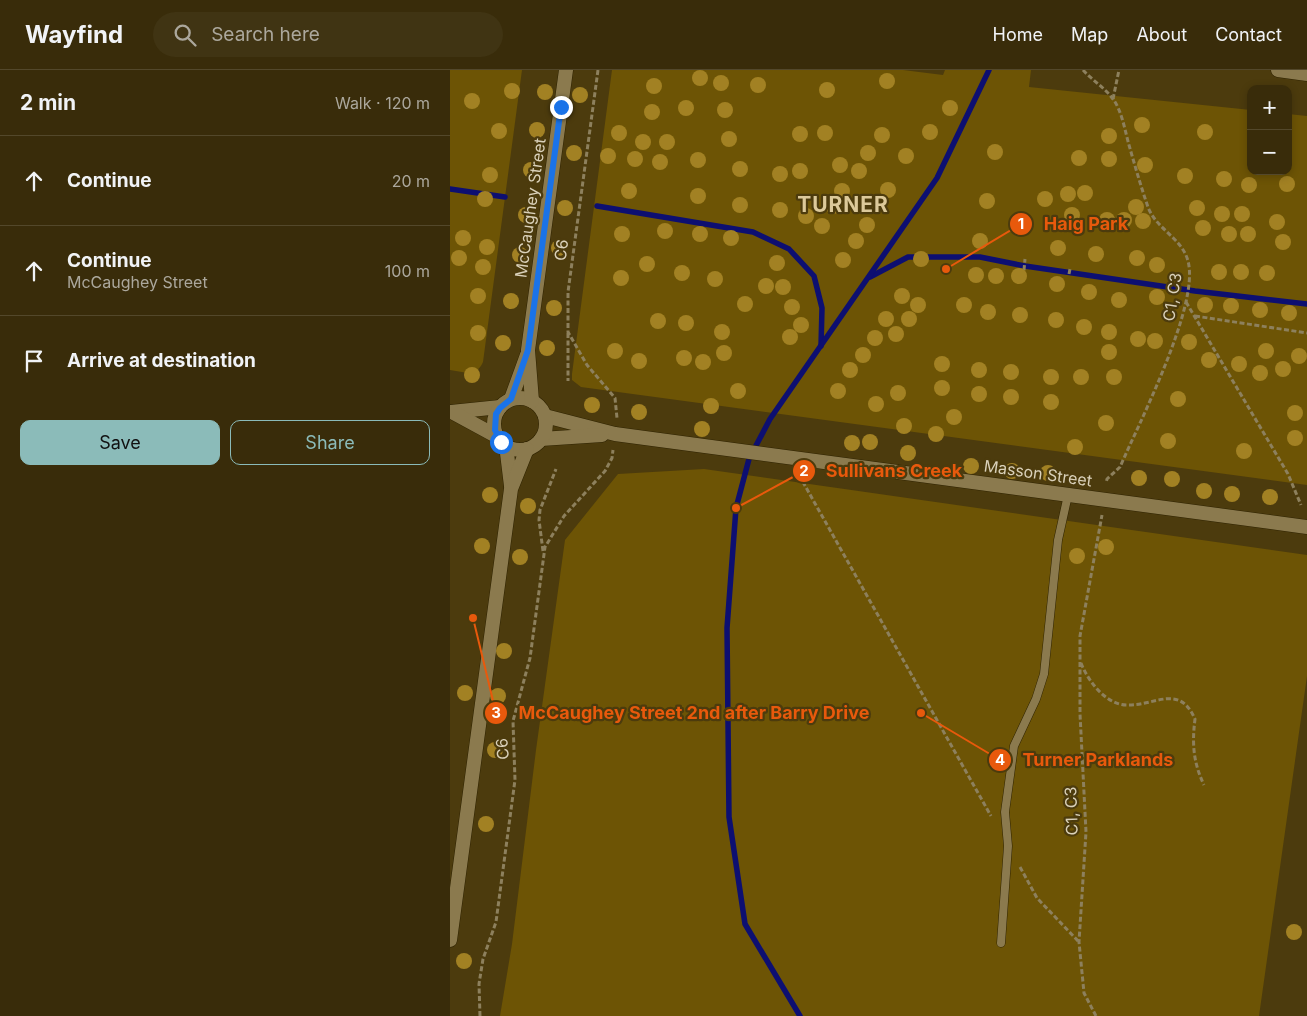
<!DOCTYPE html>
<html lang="en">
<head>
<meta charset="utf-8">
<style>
	body { margin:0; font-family:Inter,sans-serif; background:#403413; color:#f1f3f6 }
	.controls { position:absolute; right:15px; top:15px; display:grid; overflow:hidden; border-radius:10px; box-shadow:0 2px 8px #0003 }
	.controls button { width:45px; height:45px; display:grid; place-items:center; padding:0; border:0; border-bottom:1px solid #53482b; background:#392c0a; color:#f1f3f6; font:25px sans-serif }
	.stop { position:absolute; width:15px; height:15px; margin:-11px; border:4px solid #1a73e8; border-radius:50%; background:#fff }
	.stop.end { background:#1a73e8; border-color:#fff; box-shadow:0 1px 5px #0008 }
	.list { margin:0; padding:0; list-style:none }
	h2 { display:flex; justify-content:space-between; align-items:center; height:65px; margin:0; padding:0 20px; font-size:21px }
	h2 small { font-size:16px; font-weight:400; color:#aba79c }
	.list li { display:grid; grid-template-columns:32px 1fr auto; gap:15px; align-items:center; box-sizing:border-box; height:90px; padding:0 20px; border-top:1px solid #53482b }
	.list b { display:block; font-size:19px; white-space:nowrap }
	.list p { margin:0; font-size:16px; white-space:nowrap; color:#aba79c }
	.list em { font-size:16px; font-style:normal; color:#aba79c }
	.actions { display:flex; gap:10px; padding:15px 20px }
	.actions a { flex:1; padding:11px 0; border:1px solid #8bbbb9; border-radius:10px; text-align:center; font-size:18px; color:#8bbbb9 }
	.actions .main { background:#8bbbb9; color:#111 }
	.icon { flex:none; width:28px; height:28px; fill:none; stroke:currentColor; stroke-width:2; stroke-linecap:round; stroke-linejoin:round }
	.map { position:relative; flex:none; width:857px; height:946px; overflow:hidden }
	header { display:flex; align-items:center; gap:30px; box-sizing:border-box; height:70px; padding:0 25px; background:#392c0a; border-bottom:1px solid #53482b }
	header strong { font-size:24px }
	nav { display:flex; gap:28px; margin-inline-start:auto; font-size:18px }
	.search { width:350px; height:45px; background:#403413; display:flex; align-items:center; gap:12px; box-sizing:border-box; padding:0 18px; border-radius:28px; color:#aba79c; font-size:19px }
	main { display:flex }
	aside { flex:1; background:#392c0a }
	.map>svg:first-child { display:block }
</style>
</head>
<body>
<header>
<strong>Wayfind</strong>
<div class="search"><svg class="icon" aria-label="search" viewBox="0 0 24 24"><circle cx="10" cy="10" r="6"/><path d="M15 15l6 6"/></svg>Search here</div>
<nav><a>Home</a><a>Map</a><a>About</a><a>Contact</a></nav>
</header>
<main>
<aside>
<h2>2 min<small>Walk · 120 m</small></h2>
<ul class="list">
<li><svg class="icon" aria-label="ahead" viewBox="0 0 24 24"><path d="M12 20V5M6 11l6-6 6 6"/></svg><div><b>Continue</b></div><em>20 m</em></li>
<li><svg class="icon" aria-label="ahead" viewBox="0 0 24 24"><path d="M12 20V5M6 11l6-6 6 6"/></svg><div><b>Continue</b><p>McCaughey Street</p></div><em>100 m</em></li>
<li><svg class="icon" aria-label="arrive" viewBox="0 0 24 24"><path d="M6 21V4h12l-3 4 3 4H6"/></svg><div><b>Arrive at destination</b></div></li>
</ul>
<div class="actions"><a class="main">Save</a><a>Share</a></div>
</aside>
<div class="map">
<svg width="857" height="946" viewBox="0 0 857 946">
	<rect width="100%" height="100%" fill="#4c3b0d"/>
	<g fill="#6d5405">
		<path d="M0,0H72L33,292C27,307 13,302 0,300Z"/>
		<path d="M162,0H453L493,5L495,0H581L579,17L801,40V101H838V44L857,46V415L131,317L122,310V304Z"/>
		<path d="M254,399L857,485V606L809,946H50L62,874L86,680L115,470L168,404Z"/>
	</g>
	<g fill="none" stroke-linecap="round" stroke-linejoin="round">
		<g stroke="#0d0f71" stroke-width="5.5">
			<path d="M0,119L55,127"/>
			<path d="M147,136L303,162L339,179L364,206L372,238L371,276"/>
			<path d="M420,207L458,187H530L575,196L745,221L857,234"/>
			<path d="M350,946L295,854L279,747L277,558L286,438L299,389L320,349L487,108L539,0"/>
		</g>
		<g stroke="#2f2301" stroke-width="9">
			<path id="service" d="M551,873L558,776L555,742L564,676L586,629L594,604L608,470L618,425"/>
		</g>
		<g stroke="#2f2301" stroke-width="15">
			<g id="minor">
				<path d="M828,0L857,4"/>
				<path d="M1,342L50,337"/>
				<path d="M2,342L48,367"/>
				<path d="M95,346L165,364L857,457"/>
				<path d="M91,369L152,365"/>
			</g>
		</g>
		<g stroke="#2f2301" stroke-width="15">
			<g id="tertiary">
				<circle cx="70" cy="354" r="26"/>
				<path d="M61,329L77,285"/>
				<path d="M82,331L78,280L116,0"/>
				<path d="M56,375L61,416"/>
				<path d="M0,870L61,419L77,379"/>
			</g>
		</g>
		<g stroke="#8d805d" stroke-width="3" stroke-dasharray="5 2.5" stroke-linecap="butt">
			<path d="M148,0L118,222V262L137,295L165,328L167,348"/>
			<path d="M633,0C642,10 655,18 663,29C672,41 675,61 679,75C685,96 691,117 698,137C706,159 732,168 738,191C750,235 689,353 670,397L657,409L656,413"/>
			<path d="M663,29L669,0"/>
			<path d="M574,200L575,189"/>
			<path d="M619,204L620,199"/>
			<path d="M736,232L838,404L851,435"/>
			<path d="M745,246L857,263"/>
			<path d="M118,263V311"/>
			<path d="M349,405L541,746"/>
			<path d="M93,481L89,450L90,440L106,399"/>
			<path d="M631,593C638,611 656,635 677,635C705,636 729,613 745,649C742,673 743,692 754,715"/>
			<path d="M570,797L587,828L629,872"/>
			<path d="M30,946L29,914L33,889L46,852L65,710L63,651L80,588L95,477L114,446L155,401L162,388L163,380"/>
			<path d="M646,946L634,923L629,872L636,762L630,644V566L652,445"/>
		</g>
		<use href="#service" stroke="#8b7a4e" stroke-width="8"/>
		<use href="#minor" stroke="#8b7a4e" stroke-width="14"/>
		<use href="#tertiary" stroke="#8b7a4e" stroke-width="14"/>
	</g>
	<g fill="#a28123">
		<circle cx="250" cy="8" r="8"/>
		<circle cx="437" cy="11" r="8"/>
		<circle cx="271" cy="13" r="8"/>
		<circle cx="308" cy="15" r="8"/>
		<circle cx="204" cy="16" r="8"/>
		<circle cx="377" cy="20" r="8"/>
		<circle cx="62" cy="21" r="8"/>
		<circle cx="95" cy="22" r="8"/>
		<circle cx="130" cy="25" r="8"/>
		<circle cx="22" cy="31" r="8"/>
		<circle cx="236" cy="38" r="8"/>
		<circle cx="500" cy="38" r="8"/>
		<circle cx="275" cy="40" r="8"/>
		<circle cx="202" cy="42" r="8"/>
		<circle cx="692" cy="55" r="8"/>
		<circle cx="87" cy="60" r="8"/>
		<circle cx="49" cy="61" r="8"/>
		<circle cx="480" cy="62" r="8"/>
		<circle cx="755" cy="62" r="8"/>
		<circle cx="169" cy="63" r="8"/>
		<circle cx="375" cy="63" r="8"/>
		<circle cx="350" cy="64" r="8"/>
		<circle cx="432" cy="65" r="8"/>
		<circle cx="659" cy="66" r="8"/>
		<circle cx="279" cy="69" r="8"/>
		<circle cx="193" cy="72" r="8"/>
		<circle cx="217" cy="72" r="8"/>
		<circle cx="545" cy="82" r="8"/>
		<circle cx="124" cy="83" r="8"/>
		<circle cx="418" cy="83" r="8"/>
		<circle cx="158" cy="86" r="8"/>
		<circle cx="456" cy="86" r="8"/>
		<circle cx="629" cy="88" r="8"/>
		<circle cx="185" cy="89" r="8"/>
		<circle cx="659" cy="89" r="8"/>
		<circle cx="248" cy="90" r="8"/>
		<circle cx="210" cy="92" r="8"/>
		<circle cx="390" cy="95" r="8"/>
		<circle cx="695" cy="95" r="8"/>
		<circle cx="290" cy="99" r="8"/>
		<circle cx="81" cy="100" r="8"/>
		<circle cx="350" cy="101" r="8"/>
		<circle cx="409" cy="101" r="8"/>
		<circle cx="330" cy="104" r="8"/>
		<circle cx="40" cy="105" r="8"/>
		<circle cx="735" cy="106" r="8"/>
		<circle cx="774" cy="109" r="8"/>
		<circle cx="837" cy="114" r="8"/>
		<circle cx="799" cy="115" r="8"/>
		<circle cx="438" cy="120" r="8"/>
		<circle cx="179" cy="121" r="8"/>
		<circle cx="392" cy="121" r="8"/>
		<circle cx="635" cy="123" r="8"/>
		<circle cx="618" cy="124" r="8"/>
		<circle cx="248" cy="126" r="8"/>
		<circle cx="35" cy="129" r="8"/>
		<circle cx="595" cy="129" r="8"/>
		<circle cx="537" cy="131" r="8"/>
		<circle cx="290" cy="135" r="8"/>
		<circle cx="383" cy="136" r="8"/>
		<circle cx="686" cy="137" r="8"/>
		<circle cx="115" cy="138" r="8"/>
		<circle cx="747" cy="138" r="8"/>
		<circle cx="330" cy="140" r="8"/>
		<circle cx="772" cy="144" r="8"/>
		<circle cx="792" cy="144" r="8"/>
		<circle cx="76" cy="145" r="8"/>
		<circle cx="622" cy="145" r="8"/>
		<circle cx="356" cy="146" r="8"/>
		<circle cx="657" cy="150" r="8"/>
		<circle cx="674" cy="150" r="8"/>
		<circle cx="693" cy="151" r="8"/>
		<circle cx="827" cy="152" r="8"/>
		<circle cx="417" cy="155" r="8"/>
		<circle cx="372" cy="156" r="8"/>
		<circle cx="753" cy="158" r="8"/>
		<circle cx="215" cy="161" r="8"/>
		<circle cx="172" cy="164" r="8"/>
		<circle cx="250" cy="164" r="8"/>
		<circle cx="779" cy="164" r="8"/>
		<circle cx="798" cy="164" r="8"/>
		<circle cx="13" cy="168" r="8"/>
		<circle cx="281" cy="168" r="8"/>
		<circle cx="406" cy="171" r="8"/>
		<circle cx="530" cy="171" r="8"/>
		<circle cx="833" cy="172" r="8"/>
		<circle cx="37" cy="177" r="8"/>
		<circle cx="109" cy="178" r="8"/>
		<circle cx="608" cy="178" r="8"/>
		<circle cx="646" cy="184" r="8"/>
		<circle cx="70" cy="185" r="8"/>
		<circle cx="9" cy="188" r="8"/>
		<circle cx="687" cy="188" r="8"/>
		<circle cx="471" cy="189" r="8"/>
		<circle cx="393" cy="190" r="8"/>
		<circle cx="327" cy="193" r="8"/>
		<circle cx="197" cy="194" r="8"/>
		<circle cx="707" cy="195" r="8"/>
		<circle cx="33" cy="197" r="8"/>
		<circle cx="769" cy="202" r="8"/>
		<circle cx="791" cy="202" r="8"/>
		<circle cx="232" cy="203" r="8"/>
		<circle cx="817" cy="203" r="8"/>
		<circle cx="526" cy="205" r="8"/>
		<circle cx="546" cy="206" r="8"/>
		<circle cx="569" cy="206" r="8"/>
		<circle cx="171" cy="208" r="8"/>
		<circle cx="265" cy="209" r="8"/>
		<circle cx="607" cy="214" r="8"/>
		<circle cx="316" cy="216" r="8"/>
		<circle cx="333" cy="217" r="8"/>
		<circle cx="639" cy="222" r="8"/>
		<circle cx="28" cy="226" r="8"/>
		<circle cx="452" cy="226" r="8"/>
		<circle cx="707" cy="227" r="8"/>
		<circle cx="669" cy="230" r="8"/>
		<circle cx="61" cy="231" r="8"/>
		<circle cx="295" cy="234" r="8"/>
		<circle cx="468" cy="235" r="8"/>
		<circle cx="514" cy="235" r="8"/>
		<circle cx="755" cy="235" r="8"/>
		<circle cx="781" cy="236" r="8"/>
		<circle cx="342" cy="237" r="8"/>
		<circle cx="104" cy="238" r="8"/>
		<circle cx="810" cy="240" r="8"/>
		<circle cx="538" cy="242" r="8"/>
		<circle cx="839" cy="243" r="8"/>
		<circle cx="570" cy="245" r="8"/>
		<circle cx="436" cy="249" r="8"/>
		<circle cx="459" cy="249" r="8"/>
		<circle cx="606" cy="250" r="8"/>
		<circle cx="208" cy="251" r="8"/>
		<circle cx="236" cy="253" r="8"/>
		<circle cx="351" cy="255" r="8"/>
		<circle cx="634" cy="257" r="8"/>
		<circle cx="272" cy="262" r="8"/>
		<circle cx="659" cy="262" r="8"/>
		<circle cx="28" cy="263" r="8"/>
		<circle cx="446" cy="264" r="8"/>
		<circle cx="340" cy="267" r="8"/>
		<circle cx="425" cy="268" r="8"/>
		<circle cx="688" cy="269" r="8"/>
		<circle cx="705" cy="271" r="8"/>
		<circle cx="739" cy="272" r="8"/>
		<circle cx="53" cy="273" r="8"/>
		<circle cx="97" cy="278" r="8"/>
		<circle cx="165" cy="281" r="8"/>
		<circle cx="816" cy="281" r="8"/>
		<circle cx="659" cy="282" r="8"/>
		<circle cx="274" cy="283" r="8"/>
		<circle cx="413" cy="285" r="8"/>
		<circle cx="849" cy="286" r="8"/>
		<circle cx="234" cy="288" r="8"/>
		<circle cx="759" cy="290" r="8"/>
		<circle cx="189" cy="291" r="8"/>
		<circle cx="253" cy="292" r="8"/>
		<circle cx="492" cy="294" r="8"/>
		<circle cx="789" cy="294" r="8"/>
		<circle cx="833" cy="299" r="8"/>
		<circle cx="400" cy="300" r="8"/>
		<circle cx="529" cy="300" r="8"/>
		<circle cx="561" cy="302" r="8"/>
		<circle cx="810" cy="303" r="8"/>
		<circle cx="22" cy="305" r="8"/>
		<circle cx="601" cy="307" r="8"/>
		<circle cx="631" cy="307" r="8"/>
		<circle cx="664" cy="307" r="8"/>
		<circle cx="492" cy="318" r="8"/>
		<circle cx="288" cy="321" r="8"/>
		<circle cx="388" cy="321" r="8"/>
		<circle cx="448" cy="323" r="8"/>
		<circle cx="529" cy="324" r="8"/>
		<circle cx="561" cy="327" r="8"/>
		<circle cx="728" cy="329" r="8"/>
		<circle cx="601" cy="332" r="8"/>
		<circle cx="426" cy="334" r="8"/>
		<circle cx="142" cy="335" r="8"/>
		<circle cx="261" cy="336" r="8"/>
		<circle cx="189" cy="342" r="8"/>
		<circle cx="845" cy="343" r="8"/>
		<circle cx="504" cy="347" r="8"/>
		<circle cx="656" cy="353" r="8"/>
		<circle cx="454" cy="356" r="8"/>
		<circle cx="252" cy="359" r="8"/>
		<circle cx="486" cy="364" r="8"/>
		<circle cx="845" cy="368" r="8"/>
		<circle cx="718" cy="371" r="8"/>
		<circle cx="420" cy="372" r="8"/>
		<circle cx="402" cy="373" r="8"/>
		<circle cx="625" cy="377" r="8"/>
		<circle cx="794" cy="381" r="8"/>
		<circle cx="458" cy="383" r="8"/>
		<circle cx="521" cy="396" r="8"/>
		<circle cx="562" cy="401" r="8"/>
		<circle cx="598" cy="403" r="8"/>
		<circle cx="689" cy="408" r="8"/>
		<circle cx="722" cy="409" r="8"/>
		<circle cx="754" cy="421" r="8"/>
		<circle cx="782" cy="424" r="8"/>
		<circle cx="40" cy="425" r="8"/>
		<circle cx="820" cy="427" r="8"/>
		<circle cx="78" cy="436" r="8"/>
		<circle cx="32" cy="476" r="8"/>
		<circle cx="656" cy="477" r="8"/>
		<circle cx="627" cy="486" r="8"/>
		<circle cx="70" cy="487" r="8"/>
		<circle cx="54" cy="581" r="8"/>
		<circle cx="15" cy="623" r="8"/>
		<circle cx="48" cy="626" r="8"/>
		<circle cx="45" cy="680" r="8"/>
		<circle cx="36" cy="754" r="8"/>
		<circle cx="844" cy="862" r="8"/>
		<circle cx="14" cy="891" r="8"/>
	</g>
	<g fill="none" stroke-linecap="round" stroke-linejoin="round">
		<path stroke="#1a73e8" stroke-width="6" d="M51,372L45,360L46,344L50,338L61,329L78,280L111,37"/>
	</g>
	<g text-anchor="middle" stroke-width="4.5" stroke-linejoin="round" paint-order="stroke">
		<g font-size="16" fill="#dad1ba" stroke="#4c3b0d">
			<text transform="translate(80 138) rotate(-82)" y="6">McCaughey Street</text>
			<text transform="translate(111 180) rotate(-82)" y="6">C6</text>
			<text transform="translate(722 227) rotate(-81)" y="6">C1, C3</text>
			<text transform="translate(588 403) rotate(8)" y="6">Masson Street</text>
			<text transform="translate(52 679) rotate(-95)" y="6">C6</text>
			<text transform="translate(621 741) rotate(-92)" y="6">C1, C3</text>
		</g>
		<g font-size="21" font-weight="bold" letter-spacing="1" fill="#dcc99a" stroke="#4c3b0d">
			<text x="393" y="142">TURNER</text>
		</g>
	</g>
	<path fill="none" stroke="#e8590c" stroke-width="2" d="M496 199L571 154M286 438L354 401M23 548L46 643M471 643L550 690"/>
	<g fill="#e8590c" stroke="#4c3b0d" stroke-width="2">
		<circle cx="496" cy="199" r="5"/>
		<circle cx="286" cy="438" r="5"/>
		<circle cx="23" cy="548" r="5"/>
		<circle cx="471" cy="643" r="5"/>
		<circle cx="571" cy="154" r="12"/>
		<circle cx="354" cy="401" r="12"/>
		<circle cx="46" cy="643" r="12"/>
		<circle cx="550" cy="690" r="12"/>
	</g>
	<g font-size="15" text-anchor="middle" font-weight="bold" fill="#fff">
		<text x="571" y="159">1</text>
		<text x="354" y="406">2</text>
		<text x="46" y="648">3</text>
		<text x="550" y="695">4</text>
	</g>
	<g font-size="18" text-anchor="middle" font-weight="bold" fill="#e8590c" stroke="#4c3b0d" stroke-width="4.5" stroke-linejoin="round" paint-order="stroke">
		<text x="636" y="160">Haig Park</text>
		<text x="444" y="407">Sullivans Creek</text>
		<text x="244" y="649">McCaughey Street 2nd after Barry Drive</text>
		<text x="648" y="696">Turner Parklands</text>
	</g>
</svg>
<div class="controls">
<button>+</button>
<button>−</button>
</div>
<div class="stop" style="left:51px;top:372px"></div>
<div class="stop end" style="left:111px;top:37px"></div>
</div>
</main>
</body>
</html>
